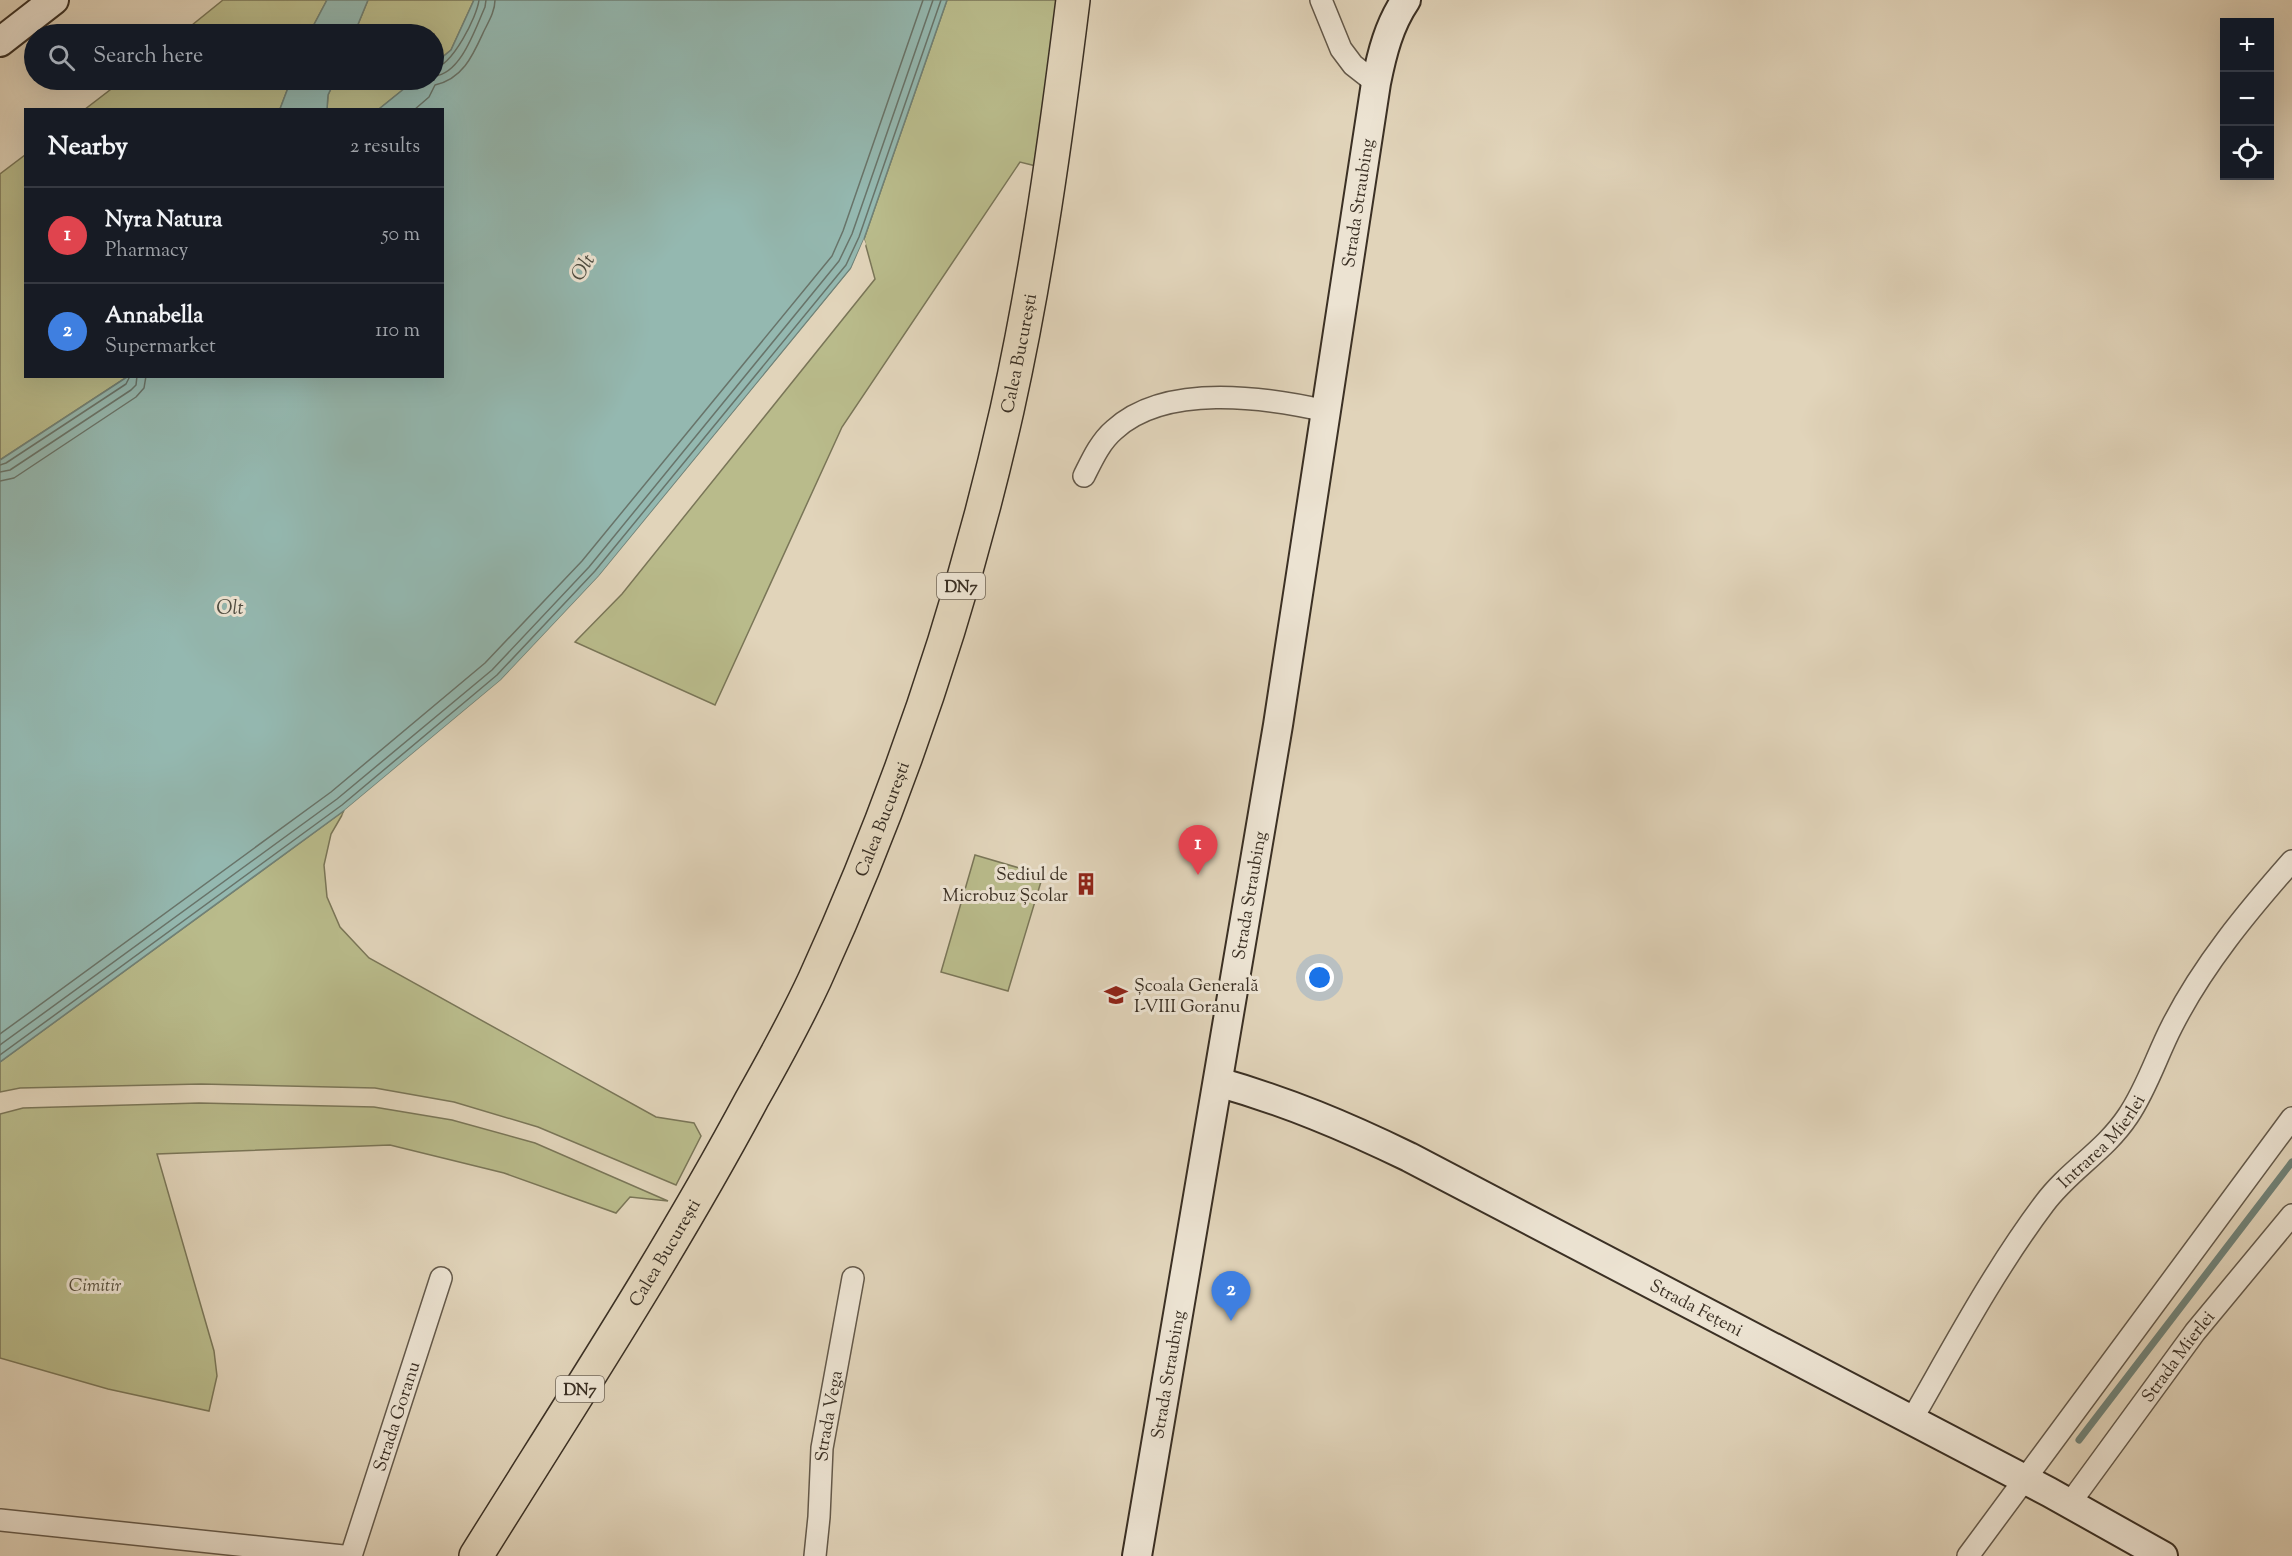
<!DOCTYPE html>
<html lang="en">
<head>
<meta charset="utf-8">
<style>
	body { margin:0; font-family:"Sorts Mill Goudy",serif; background:#20242c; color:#f1f3f6 }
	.controls { position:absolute; right:18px; top:18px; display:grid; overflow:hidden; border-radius:0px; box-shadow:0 6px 24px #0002 }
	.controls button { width:54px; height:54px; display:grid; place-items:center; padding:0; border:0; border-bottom:2px solid #363941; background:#171b24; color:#f1f3f6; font:30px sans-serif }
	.you { position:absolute; left:1320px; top:978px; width:21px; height:21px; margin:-15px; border:4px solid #fff; border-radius:50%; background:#1a73e8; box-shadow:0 0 0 9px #1a73e833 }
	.badge { display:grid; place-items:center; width:39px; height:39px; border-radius:50%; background:#0f766e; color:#fff; font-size:20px; font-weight:700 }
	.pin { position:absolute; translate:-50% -50px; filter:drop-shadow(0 2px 3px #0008) }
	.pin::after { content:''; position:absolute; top:32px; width:21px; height:18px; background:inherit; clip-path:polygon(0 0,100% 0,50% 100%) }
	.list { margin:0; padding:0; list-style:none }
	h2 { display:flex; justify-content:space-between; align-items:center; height:78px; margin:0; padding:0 24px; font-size:26px }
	h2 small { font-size:20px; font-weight:400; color:#9ea1a6 }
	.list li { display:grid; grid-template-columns:39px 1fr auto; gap:18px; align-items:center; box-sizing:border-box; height:96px; padding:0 24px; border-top:2px solid #363941 }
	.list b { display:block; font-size:22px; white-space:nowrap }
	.list p { margin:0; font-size:20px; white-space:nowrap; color:#9ea1a6 }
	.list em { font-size:20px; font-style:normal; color:#9ea1a6 }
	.icon { flex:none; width:33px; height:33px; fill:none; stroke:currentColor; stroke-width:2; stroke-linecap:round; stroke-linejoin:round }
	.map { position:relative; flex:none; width:2292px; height:1556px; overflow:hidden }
	.search { position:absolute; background:#171b24; box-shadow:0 6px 24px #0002; left:24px; top:24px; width:420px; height:66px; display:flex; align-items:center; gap:15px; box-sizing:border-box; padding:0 21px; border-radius:33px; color:#9ea1a6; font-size:22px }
	.panel { position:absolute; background:#171b24; box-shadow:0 6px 24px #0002; left:24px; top:108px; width:420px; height:270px; border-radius:0px }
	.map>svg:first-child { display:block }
</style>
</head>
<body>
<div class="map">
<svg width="2292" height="1556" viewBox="0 0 2292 1556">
	<rect width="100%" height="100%" fill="#e1d4ba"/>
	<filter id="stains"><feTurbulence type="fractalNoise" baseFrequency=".00333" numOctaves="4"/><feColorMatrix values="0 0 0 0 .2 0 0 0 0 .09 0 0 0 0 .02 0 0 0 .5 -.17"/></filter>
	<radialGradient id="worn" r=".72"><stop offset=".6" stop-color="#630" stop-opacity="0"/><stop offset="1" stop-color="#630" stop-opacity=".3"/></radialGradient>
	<g fill="#b9bb8b" stroke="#7a7658" stroke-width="1.5">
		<path d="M223,0H327L309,34H181Z"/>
		<path d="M368,0H474L451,50L434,64V34H354Z"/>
		<path d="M947,0H1057L1036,166L1020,162L842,427L715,705L575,642L622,594L875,279L864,239Z"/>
		<path d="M123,80H291L280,109L84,110Z"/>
		<path d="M335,80H415L379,109L327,110L328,95Z"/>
		<path d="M25,155L26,376L127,377L0,460V174Z"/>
		<path d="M345,810L331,834L324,865L327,897L340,927L369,958L656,1117L694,1123L701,1136L676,1185L538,1127L454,1102L375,1088L201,1084L20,1088L0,1092V1062Z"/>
		<path d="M975,855L1043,875L1008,991L941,972Z"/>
		<path d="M199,1103L374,1107L452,1120L535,1143L668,1201L630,1197L616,1213L504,1173L390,1145L157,1154L214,1351L217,1376L209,1411L108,1389L0,1358V1114L23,1108Z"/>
	</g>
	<g fill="#94b8b0" stroke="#708278" stroke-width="1.5">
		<path d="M327,0H368L354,34H309Z"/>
		<path d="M474,0H947L864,239L851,268L599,576L501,680L345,810L0,1062V460L127,377L442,376V110L379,109L415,80H434V64L451,50Z"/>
		<path d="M291,80H335L328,95L327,109H280Z"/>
	</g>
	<path fill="#e1d4ba" d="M864,239L866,244L853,270L601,578L503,682L342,816L345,810L501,680L599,576L851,269Z"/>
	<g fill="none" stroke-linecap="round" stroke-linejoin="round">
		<g stroke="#68746a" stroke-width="1.5">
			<path d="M434,68C452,66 477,17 479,0"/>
			<path d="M434,76C461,74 475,29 485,7L486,0"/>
			<path d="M414,110L429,97L435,85C463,79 473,55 484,31C489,21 495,11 495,0"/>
			<path d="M0,465L6,463L126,384L130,376"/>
			<path d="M0,472L10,470L131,390L136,385L137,376"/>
			<path d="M0,481L14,478L136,397L144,388L146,376"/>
			<path d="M0,1034L331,792L485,663L582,561L832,256L843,231L923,0"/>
			<path d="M0,1045L337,799L492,670L589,567L839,261L852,234L933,0"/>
			<path d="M0,1055L342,805L497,675L595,571L846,265L859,237L941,0"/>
		</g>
		<path stroke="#708278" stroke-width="7" d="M2079,1440L2292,1162"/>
		<g stroke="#64594a" stroke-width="24">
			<g id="street">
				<path d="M1321,0L1341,49L1353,65L1376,83"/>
				<path d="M1084,476C1092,460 1100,442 1114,430C1165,383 1264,397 1326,411"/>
				<path id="s1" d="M1911,1421C1953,1348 1993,1272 2044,1204C2069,1170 2104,1152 2128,1116C2147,1088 2157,1055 2172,1026C2203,965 2247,912 2292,861"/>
				<path id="s2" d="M2070,1503L2195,1332L2292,1215"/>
				<path d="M0,1520L343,1556"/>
				<path id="s3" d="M351,1556L441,1278"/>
				<path id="s4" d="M815,1556L819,1517L822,1448L853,1278"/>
				<path d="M1968,1556L2292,1118"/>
			</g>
		</g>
		<g stroke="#3b3024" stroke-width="32">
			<g id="secondary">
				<path d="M0,42L54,0"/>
				<path id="s5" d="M1218,1082C1288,1102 1345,1126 1409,1157L2049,1492L2163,1556"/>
				<path id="s6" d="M1137,1556L1278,725L1376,83C1382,53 1389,25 1406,0"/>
			</g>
		</g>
		<g stroke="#3b3024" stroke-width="36">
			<g id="highway">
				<path id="s7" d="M476,1556C570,1405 668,1256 752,1099C774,1060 796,1020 815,979C898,797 963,605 1007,410C1037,275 1056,137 1073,0"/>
			</g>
		</g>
		<use href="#street" stroke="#ece3d2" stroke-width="21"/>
		<use href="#secondary" stroke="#ece3d2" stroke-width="28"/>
		<use href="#highway" stroke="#e1d4ba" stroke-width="33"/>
	</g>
	<defs>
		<g id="building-bare" transform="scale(1.8)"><path d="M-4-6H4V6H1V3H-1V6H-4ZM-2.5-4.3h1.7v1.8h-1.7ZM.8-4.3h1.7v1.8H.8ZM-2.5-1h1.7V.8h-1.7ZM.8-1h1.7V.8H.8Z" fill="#8f2418" stroke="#ece3d2" stroke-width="2.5" paint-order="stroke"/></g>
		<g id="school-bare" transform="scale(1.8)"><path d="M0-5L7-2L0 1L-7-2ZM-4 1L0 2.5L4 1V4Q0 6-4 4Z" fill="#8f2418" stroke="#ece3d2" stroke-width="2.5" paint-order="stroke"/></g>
	</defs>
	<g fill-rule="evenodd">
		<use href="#building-bare" x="1086" y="884"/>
		<use href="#school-bare" x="1116" y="995"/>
	</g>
	<g text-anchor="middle" stroke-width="6" stroke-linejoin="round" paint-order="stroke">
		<g fill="#ece3d2" stroke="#706658" stroke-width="1.5">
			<rect x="937" y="573" width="48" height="26" rx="4.5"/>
			<rect x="556" y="1376" width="48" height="26" rx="4.5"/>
		</g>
		<g font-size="16" font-weight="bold" fill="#3b3024">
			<text x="961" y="592">DN7</text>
			<text x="580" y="1395">DN7</text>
		</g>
		<g font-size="18" fill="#3b3024" stroke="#ece3d2">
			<text dy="6" stroke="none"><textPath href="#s6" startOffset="1371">Strada Straubing</textPath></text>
			<text dy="6" stroke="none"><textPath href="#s7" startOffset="1329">Calea București</textPath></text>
			<text dy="6" stroke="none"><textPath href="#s7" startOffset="843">Calea București</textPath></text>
			<text dy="6" stroke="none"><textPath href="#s6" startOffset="670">Strada Straubing</textPath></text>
			<text dy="6" stroke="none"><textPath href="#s1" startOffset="340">Intrarea Mierlei</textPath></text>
			<text dy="6" stroke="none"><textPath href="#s7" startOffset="357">Calea București</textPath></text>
			<text dy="6" stroke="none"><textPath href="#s5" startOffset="530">Strada Fețeni</textPath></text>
			<text dy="6" stroke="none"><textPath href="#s2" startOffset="182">Strada Mierlei</textPath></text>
			<text dy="6" stroke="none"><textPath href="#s6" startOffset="184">Strada Straubing</textPath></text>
			<text dy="6" stroke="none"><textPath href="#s4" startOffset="141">Strada Vega</textPath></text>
			<text dy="6" stroke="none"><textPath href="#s3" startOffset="147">Strada Goranu</textPath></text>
		</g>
		<g font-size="18" fill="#3b3024" stroke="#ece3d2" text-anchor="end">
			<text x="1068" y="880">Sediul de<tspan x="1068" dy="21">Microbuz Școlar</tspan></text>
			<text x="1134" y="991" text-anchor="start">Școala Generală<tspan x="1134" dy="21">I-VIII Goranu</tspan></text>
		</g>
		<g font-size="18" font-style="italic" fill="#544c39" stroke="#ece3d2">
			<text x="95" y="1291">Cimitir</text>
		</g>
		<g font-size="20" font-style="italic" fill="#4d4b40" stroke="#ece3d2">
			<text transform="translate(582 267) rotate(-59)" y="7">Olt</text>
			<text x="230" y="614">Olt</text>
		</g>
	</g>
	<rect width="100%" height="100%" filter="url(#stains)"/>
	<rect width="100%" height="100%" fill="url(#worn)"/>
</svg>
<div class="controls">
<button>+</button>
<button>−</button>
<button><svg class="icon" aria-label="locate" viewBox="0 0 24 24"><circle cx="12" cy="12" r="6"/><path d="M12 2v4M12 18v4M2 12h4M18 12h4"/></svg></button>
</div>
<div class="you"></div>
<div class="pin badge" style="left:1198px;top:875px;background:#e0444e">1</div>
<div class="pin badge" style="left:1231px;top:1321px;background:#3f7fe0">2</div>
<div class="search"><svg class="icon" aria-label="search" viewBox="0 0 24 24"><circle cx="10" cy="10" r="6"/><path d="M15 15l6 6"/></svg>Search here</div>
<section class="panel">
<h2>Nearby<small>2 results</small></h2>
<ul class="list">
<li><span class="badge" style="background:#e0444e">1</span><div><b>Nyra Natura</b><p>Pharmacy</p></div><em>50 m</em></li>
<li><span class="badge" style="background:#3f7fe0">2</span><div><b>Annabella</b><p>Supermarket</p></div><em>110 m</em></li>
</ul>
</section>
</div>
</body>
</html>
